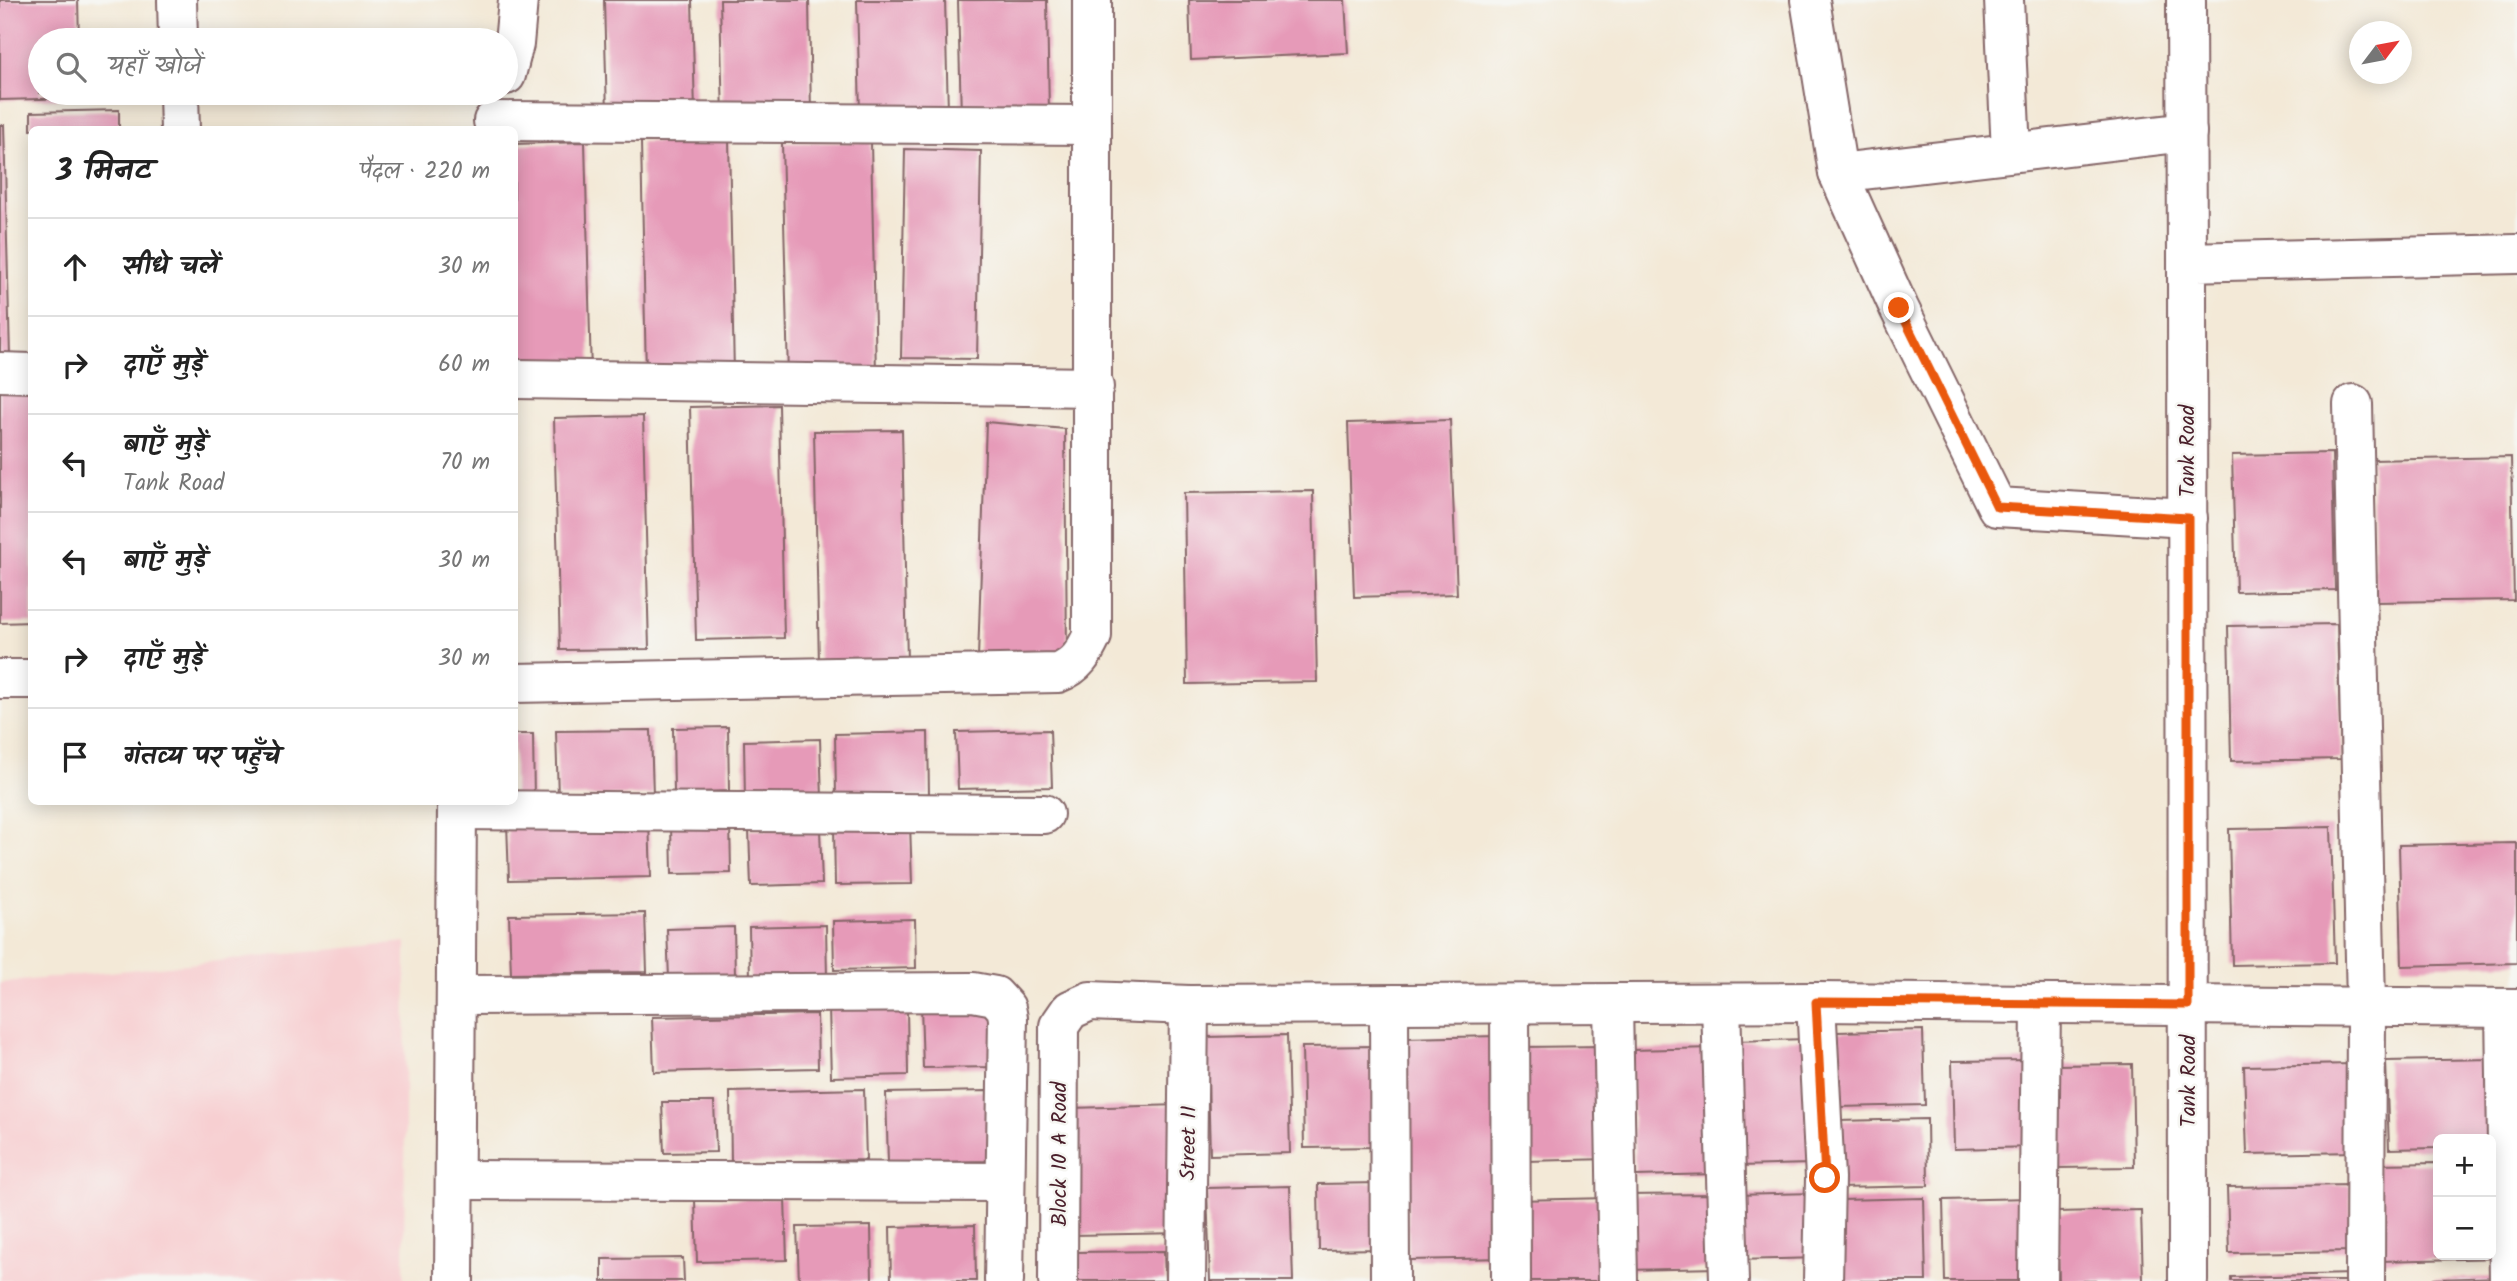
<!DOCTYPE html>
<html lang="hi">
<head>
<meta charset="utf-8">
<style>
	body { margin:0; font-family:Kalam,"Playpen Sans Deva",sans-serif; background:#f6f6f6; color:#222 }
	.controls { position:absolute; right:21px; bottom:21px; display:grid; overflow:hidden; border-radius:10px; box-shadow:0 4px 18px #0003 }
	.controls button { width:63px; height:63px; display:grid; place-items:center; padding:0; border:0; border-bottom:2px solid #e0e0e0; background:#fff; color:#222; font:35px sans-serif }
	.compass { position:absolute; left:2349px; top:21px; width:63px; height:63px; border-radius:50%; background:#fff; box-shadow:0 4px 18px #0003; rotate:58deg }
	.stop { position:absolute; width:21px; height:21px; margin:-16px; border:5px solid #ea580c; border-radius:50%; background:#fff }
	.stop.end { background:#ea580c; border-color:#fff; box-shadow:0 2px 7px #0008 }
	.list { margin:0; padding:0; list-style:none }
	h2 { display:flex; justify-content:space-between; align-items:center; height:91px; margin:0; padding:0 28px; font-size:30px }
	h2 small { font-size:23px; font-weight:400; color:#767676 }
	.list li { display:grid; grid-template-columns:46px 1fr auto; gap:21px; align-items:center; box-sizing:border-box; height:98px; padding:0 28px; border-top:2px solid #e0e0e0 }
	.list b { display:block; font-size:26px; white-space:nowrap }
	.list p { margin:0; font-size:23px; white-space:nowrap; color:#767676 }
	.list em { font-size:23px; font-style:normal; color:#767676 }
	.icon { flex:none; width:38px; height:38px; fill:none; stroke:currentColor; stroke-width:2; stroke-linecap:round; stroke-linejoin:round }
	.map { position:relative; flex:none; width:2517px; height:1281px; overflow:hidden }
	.search { position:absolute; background:#fff; box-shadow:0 4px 18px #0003; left:28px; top:28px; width:490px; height:77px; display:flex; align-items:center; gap:18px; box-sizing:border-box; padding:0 24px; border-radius:38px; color:#767676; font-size:26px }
	.panel { position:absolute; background:#fff; box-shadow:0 4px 18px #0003; left:28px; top:126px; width:490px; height:679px; border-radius:10px }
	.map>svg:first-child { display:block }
</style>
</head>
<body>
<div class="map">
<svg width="2517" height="1281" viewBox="0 0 2517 1281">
	<rect width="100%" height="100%" fill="#f6f6f2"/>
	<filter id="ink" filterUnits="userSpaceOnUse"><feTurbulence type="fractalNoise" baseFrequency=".0143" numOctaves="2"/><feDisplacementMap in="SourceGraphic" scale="14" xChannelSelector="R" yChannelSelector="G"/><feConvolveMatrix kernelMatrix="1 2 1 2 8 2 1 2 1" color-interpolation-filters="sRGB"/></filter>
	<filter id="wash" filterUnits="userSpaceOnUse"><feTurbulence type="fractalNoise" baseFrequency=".00686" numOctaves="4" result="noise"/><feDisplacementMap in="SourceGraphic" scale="28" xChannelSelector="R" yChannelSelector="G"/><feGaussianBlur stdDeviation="1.57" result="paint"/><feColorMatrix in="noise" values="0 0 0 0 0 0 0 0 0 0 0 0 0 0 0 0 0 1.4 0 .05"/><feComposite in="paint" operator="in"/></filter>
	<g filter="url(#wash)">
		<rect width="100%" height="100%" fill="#f3e9d7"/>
		<path fill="#f7cfd1" d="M406,942L404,1281H0V983Z"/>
		<g id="blocks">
			<g fill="#e69ab8">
				<path d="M0,0H78L79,40H40V93H80V98L0,100Z"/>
				<path d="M604,0H692L695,112L607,114Z"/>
				<path d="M720,0H809L811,116L723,118Z"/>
				<path d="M857,0H945L948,111L860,113Z"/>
				<path d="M958,0H1047L1049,114L961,116Z"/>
				<path d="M1189,0H1345L1348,53L1191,60Z"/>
				<path d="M119,110V130H31V112Z"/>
				<path d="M0,125H4L10,357L0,358Z"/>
				<path d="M729,140L734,373L646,374L641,142Z"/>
				<path d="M585,142L591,375L514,376V144Z"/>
				<path d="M871,142L876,374L788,376L782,143Z"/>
				<path d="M905,149L981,151L977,359L901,358Z"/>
				<path d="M32,389V622L0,623V390Z"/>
				<path d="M779,405L784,638L696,640L690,407Z"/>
				<path d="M643,416L649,649L560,650L554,418Z"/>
				<path d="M1450,420L1457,594L1354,597L1348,423Z"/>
				<path d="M986,422L1065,429L1067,656L978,658Z"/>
				<path d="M902,430L907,662L819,664L814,431Z"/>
				<path d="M2332,453L2335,590L2236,592L2232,455Z"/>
				<path d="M2511,457L2514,600L2375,602L2372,460Z"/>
				<path d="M1313,491L1317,682L1187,684L1184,493Z"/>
				<path d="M2337,624L2341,759L2231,761L2228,626Z"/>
				<path d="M728,727L729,791L674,793L673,728Z"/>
				<path d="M651,730L653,795L558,797L556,731Z"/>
				<path d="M1050,730L1052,787L958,789L956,732Z"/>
				<path d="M928,732L929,795L836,797L835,734Z"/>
				<path d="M514,734H533L534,799H514Z"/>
				<path d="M820,739L822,799L745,800L744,741Z"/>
				<path d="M649,820L651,877L509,880L507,823Z"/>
				<path d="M730,821L731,873L672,874L671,823Z"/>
				<path d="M910,823L912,884L835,885L834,825Z"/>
				<path d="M2331,827L2335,963L2232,965L2229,829Z"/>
				<path d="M820,829L822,884L751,886L749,830Z"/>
				<path d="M2517,843V963L2402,966L2399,845Z"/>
				<path d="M645,913L647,972L511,974L509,915Z"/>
				<path d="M915,919L916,968L834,970L833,921Z"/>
				<path d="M826,925L827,979L750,980L749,927Z"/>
				<path d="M734,927L735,977L669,978L667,929Z"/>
				<path d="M997,1003L999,1067L923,1068L921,1005Z"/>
				<path d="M907,1007L908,1075L831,1077L829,1008Z"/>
				<path d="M817,1014L818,1068L654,1072L652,1017Z"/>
				<path d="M1923,1030L1925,1105L1839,1107L1837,1032Z"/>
				<path d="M1287,1035L1290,1153L1210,1155L1207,1037Z"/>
				<path d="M1499,1036L1505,1258L1409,1260L1403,1038Z"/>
				<path d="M1808,1039L1811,1164L1738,1166L1734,1041Z"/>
				<path d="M1375,1046L1378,1147L1304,1148L1302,1047Z"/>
				<path d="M1606,1046L1609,1159L1526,1161L1523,1047Z"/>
				<path d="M1714,1048L1717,1174L1635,1176L1631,1050Z"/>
				<path d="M2493,1059L2491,1139H2438V1148L2389,1149L2386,1061Z"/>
				<path d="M2031,1060L2033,1147L1954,1149L1952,1061Z"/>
				<path d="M2132,1064L2134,1167L2056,1168L2054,1065Z"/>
				<path d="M2353,1064L2354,1152L2247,1154L2244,1066Z"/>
				<path d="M864,1089L866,1160L731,1163L730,1092Z"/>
				<path d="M987,1091L989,1161L888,1163L886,1093Z"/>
				<path d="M662,1102H714L716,1152L664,1153Z"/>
				<path d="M1181,1105L1184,1233L1073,1235L1070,1108Z"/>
				<path d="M1927,1119L1928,1186L1838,1188L1837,1121Z"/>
				<path d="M2438,1163V1255H2491L2505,1258L2379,1261L2377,1164Z"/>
				<path d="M1380,1183L1381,1249L1319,1250L1318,1184Z"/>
				<path d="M2350,1185L2352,1251L2229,1253L2227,1187Z"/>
				<path d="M1290,1186L1293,1281H1210L1207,1188Z"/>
				<path d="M1817,1193L1819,1258L1735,1260L1733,1195Z"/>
				<path d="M1716,1194L1718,1268L1626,1270L1624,1195Z"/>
				<path d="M785,1198L787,1260L697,1262L695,1200Z"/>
				<path d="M1610,1198L1612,1281H1515L1514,1200Z"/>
				<path d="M1924,1198L1926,1281H1843L1841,1200Z"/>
				<path d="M2030,1198L2032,1281H1945L1943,1200Z"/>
				<path d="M2141,1210L2143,1281H2059L2057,1212Z"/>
				<path d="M975,1225L976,1281H891L890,1227Z"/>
				<path d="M871,1226L872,1281H799L797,1227Z"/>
				<path d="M1164,1251L1165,1281H1076L1075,1252Z"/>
				<path d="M683,1258L684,1281H602V1259Z"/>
				<path d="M2353,1274V1281H2231V1277Z"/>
				<path d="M2501,1277V1281H2434V1279Z"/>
			</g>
		</g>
	</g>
	<g filter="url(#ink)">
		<use href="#blocks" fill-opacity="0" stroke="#856667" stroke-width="2"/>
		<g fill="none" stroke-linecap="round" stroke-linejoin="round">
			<g stroke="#856667" stroke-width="42">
				<g id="minor">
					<path d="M177,0L178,40"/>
					<path d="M1810,0L1838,173L1899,308L1997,507L2188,518"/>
					<path d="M2004,0L2011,152"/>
					<path d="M2186,0L2187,262"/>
					<path d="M506,75L514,44L518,0"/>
					<path d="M179,93L180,130"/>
					<path d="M493,121L1092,125"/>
					<path d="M1838,173L2187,132"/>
					<path d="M0,372L32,373"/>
					<path d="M514,379L1094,387"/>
					<path d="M2353,404L2366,1005L2365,1281"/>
					<path d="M0,679H32"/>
					<path d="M514,683L1058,673C1077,666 1084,653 1092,636V0"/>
					<path d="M457,810L1044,814"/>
					<path d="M456,995L973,992L995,996L1006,1008L1008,1018L1004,1281"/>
					<path d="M1816,1002L1825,1178L1823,1281"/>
					<path d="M1613,1003L1618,1281"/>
					<path d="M1721,1003L1729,1281"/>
					<path d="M1389,1005L1390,1281"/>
					<path d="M1510,1005L1511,1281"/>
					<path d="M2505,1008L2509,1281"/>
					<path d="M455,1180L1005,1182"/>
					<path d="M454,1281L457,802"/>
					<path d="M1186,1281L1189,1005"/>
					<path d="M2038,1281L2041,1004"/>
				</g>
			</g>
			<g stroke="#856667" stroke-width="42">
				<g id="tertiary">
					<path d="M1058,1281L1059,1026L1070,1010L1090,1001L1189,1005L1816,1002L2517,1008"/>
					<path d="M2188,1281L2187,262L2517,254"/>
				</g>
			</g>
			<use href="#minor" stroke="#fff" stroke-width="38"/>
			<use href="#tertiary" stroke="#fff" stroke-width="38"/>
		</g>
	</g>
	<g fill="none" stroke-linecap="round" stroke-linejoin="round" filter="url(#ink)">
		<path stroke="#ea580c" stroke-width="9" d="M1825,1178L1816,1002L2188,1005V518L1997,507L1899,308"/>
	</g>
	<g text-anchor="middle" stroke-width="5" stroke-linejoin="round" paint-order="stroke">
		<g font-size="21" fill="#4a1f2b" stroke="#f6f6f2">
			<text transform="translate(2187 451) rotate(-90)" y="7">Tank Road</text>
			<text transform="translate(2188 1081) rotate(-90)" y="7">Tank Road</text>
			<text transform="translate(1188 1143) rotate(-89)" y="7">Street 11</text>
			<text transform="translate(1059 1154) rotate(-90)" y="7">Block 10 A Road</text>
		</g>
	</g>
</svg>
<div class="controls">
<button>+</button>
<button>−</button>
</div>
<svg class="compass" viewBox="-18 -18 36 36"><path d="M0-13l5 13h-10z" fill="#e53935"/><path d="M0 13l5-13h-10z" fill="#767676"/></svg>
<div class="stop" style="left:1825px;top:1178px"></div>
<div class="stop end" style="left:1899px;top:308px"></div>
<div class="search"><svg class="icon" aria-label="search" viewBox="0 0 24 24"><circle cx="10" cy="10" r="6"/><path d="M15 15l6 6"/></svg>यहाँ खोजें</div>
<section class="panel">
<h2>3 मिनट<small>पैदल · 220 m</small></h2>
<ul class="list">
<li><svg class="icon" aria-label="ahead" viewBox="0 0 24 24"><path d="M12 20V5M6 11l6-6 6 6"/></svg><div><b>सीधे चलें</b></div><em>30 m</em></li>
<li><svg class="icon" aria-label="right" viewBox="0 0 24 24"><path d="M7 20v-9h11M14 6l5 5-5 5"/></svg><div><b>दाएँ मुड़ें</b></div><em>60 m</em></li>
<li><svg class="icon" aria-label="left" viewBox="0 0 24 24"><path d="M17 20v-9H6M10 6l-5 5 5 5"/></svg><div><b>बाएँ मुड़ें</b><p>Tank Road</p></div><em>70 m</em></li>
<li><svg class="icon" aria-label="left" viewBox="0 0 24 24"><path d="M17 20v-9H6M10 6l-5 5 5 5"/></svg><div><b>बाएँ मुड़ें</b></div><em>30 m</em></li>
<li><svg class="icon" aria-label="right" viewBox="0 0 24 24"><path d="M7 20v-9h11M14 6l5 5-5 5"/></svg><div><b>दाएँ मुड़ें</b></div><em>30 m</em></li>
<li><svg class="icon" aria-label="arrive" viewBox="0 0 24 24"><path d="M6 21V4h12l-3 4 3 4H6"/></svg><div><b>गंतव्य पर पहुँचे</b></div></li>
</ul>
</section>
</div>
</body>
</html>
